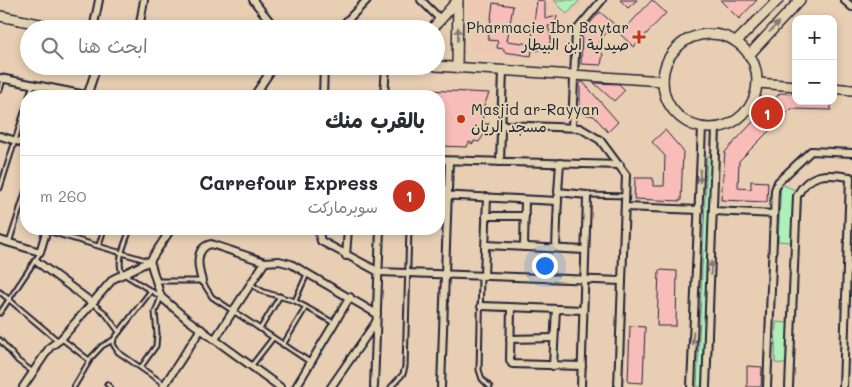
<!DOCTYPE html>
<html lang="ar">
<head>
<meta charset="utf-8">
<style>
	body { margin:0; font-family:Mali,"Playpen Sans Arabic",sans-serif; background:#f7f7f7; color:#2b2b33; direction:rtl }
	.controls { position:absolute; right:15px; top:15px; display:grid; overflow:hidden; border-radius:10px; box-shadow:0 2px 8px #0003 }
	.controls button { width:45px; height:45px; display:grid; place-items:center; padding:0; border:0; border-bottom:1px solid #e1e1e2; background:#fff; color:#2b2b33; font:25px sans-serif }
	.you { position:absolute; left:544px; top:265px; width:18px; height:18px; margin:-12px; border:4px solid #fff; border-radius:50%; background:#1a73e8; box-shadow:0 0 0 8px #1a73e833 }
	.badge { display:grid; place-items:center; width:32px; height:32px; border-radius:50%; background:#c8321e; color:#fff; font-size:16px; font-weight:700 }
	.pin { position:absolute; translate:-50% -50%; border:2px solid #fff; box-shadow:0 1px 5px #0006 }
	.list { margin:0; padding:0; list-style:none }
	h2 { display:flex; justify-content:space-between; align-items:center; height:65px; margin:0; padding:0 20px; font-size:21px }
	h2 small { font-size:16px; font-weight:400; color:#7c7c81 }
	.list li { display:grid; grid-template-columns:32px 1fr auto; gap:15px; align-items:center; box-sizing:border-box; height:80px; padding:0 20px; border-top:1px solid #e1e1e2 }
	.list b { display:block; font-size:19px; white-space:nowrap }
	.list p { margin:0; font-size:16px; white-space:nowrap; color:#7c7c81 }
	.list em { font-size:16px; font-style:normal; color:#7c7c81 }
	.icon { flex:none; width:28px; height:28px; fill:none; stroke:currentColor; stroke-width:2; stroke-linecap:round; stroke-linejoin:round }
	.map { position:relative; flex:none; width:852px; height:387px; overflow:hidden; direction:ltr }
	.search { position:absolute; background:#fff; box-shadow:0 2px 8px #0003; left:20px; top:20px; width:425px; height:55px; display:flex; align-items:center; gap:12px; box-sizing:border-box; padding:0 18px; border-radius:28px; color:#7c7c81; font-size:19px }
	.panel { position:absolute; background:#fff; box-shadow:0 2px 8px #0003; left:20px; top:90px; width:425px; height:145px; border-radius:20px; direction:rtl }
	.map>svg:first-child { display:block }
</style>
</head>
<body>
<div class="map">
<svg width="852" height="387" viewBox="0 0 852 387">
	<rect width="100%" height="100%" fill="#e8ceb2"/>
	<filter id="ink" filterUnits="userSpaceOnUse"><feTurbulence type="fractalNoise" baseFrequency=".02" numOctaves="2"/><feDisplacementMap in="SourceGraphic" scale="10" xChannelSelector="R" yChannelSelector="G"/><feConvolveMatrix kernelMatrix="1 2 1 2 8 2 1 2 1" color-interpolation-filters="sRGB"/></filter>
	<g filter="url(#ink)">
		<path fill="#edc9b4" d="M471,0H586L569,17L568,60L469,55L472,13L465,6Z"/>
		<g fill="#aff0b8" stroke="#68897a">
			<path d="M554,0H580L567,14Z"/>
			<path d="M707,156H711L702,387H697Z"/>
			<path d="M781,184L795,190L792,242L778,241Z"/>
			<path d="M776,322L788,323L787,364L775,363Z"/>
		</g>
		<g fill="#f8bcb9" stroke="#22223b">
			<path d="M537,0L545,1V19L557,16L556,23L548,26L551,37L549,47L539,46L538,51L532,50L531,56L504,52V49L497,48L498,41L488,40L493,3L513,6L507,41L531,44Z"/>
			<path d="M620,0H637L628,8Z"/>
			<path d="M652,0L666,13L634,47L620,34Z"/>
			<path d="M720,0H757L739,19Z"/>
			<path d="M600,12L614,24L600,40L598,50L603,54L601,65L581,64L582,32Z"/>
			<path d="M580,82H583L618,122L608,132L594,116L580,113Z"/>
			<path d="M594,83L619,84L625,90L614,101Z"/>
			<path d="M406,89L489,93L481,114L483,117L482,120L486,123L485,133L479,142L474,141L473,144L469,142L467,147L439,146V96H405Z"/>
			<path d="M780,93L796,94V101H831V110L791,109L739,161L738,188L751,189V181L768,182L767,202L721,200L725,152Z"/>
			<path d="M665,130L683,151L681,201L634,199L635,178H653V186H664L665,156L652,142Z"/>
			<path d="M659,270L677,271L676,326H657Z"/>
			<path d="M630,326L645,327L643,383L628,382Z"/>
			<path d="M747,366L762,367L761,387H747Z"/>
		</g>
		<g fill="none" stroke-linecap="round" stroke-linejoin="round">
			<g stroke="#22223b" stroke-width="7">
				<g id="lane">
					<path d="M0,90L3,79"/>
					<path d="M29,96L33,84"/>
					<path d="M0,188L26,106"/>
					<path d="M587,195L626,196"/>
					<path d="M130,229C126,242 116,260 122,273L161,297L155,312L157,334L156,346L141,367"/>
					<path d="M47,231L149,261"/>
					<path d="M9,243L26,190"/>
					<path d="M99,245L104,229"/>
					<path d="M481,276L479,370L482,379L490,387"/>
					<path d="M157,281H202L212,297L310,362"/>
					<path d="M250,284L264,292L295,301L334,323"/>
					<path d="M0,292L57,340"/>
					<path d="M150,292L114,339L113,344L118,352L164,384"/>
					<path d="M295,301L307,274"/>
					<path d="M91,302L105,313L119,332"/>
					<path d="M0,313L40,253"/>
					<path d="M260,329L280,296"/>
					<path d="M62,339L89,360L102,346L113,340"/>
					<path d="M0,340L18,361L33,372"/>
					<path d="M283,345L306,307"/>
					<path d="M252,365L273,338"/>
					<path d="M107,384L110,387"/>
					<path d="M74,387L90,360"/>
					<path d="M391,387L403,374L405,367L409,229"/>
				</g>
			</g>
			<g stroke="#22223b" stroke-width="10">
				<g id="street">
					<path d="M253,0L276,29"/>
					<path d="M421,0L440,19"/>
					<path d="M844,0L852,7"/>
					<path d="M93,29L99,0"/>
					<path d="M139,29L144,0"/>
					<path d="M339,29L367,0"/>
					<path d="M0,78L91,96"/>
					<path d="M87,96L97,66"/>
					<path d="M254,96L274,66"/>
					<path d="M323,96L324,66"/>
					<path d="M384,96L386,66"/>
					<path d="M502,125L580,128L600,140L626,175L618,387"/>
					<path d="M572,127L576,31L602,0"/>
					<path d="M0,136L26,144"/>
					<path d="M439,160L620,165"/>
					<path d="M500,162L503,70"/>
					<path d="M560,163L558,192L587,195V198L581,387"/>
					<path d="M439,195L558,201"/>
					<path d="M625,207L699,210"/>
					<path d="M713,211L774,214"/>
					<path d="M486,216H525"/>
					<path d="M318,229L321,241L379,272L622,281"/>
					<path d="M0,240L40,252L47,229"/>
					<path d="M486,245L585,250"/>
					<path d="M524,247L525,200"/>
					<path d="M556,248L558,197"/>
					<path d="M346,256L348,229"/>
					<path d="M36,261L91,302"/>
					<path d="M150,261L161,297L188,320L280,387"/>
					<path d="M484,276L487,197"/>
					<path d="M202,281C198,268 194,248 211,244L265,262L279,261L291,264L377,314"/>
					<path d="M481,306L583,310"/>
					<path d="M511,308L510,360L512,364L582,366"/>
					<path d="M215,339L265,262"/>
					<path d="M510,339L554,338"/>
					<path d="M553,366L556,309"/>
					<path d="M23,387L50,347L61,339L113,279L150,261L171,229"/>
					<path d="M163,387L201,329"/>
					<path d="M296,387L350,297"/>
					<path d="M331,387L376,322"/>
					<path d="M374,387L380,229"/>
					<path d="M441,387L449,161"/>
					<path d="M691,387L702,127"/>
					<path d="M706,387L716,128"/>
					<path d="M767,387L775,190L778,182L811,151L852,153"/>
					<path d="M789,387L797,196C809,172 827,173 850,177L843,387"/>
				</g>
			</g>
			<g stroke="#22223b" stroke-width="12">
				<g id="secondary">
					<path d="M0,16L64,29"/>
					<path d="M432,29L458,0"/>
					<circle cx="710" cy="81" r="47"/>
					<path d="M736,42L778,0"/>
					<path d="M749,55L800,0"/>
					<path d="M436,66L663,81"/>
					<path d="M457,67L458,0"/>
					<path d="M758,83L796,86"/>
					<path d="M833,88L852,90"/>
				</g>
			</g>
			<use href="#lane" stroke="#e4d3b0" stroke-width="3"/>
			<use href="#street" stroke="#e4d3b0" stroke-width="6"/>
			<use href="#secondary" stroke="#e4d3b0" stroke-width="9"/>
		</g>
		<defs><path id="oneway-solid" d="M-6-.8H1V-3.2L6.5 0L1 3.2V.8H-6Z" transform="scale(1.25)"/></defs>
		<g fill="#837a76">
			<use href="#oneway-solid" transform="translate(774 27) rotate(-48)"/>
			<use href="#oneway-solid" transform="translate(458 34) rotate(-89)"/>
			<use href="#oneway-solid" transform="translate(700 176) rotate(92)"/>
			<use href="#oneway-solid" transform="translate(711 268) rotate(-88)"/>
			<use href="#oneway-solid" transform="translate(693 338) rotate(92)"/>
		</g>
	</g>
	<g fill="#c8321e" stroke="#e4d3b0" stroke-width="2">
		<path d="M636.5 29.5h5v5h5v5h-5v5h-5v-5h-5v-5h5z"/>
		<circle cx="461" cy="119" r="5"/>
	</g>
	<g text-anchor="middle" stroke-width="4" stroke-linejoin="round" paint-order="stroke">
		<g font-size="15" fill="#22223b" stroke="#e4d3b0" text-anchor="end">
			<text x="629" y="33">Pharmacie Ibn Baytar<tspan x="629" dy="17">صيدلية ابن البيطار</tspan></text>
			<text x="471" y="115" text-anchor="start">Masjid ar-Rayyan<tspan x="471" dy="17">مسجد الريّان</tspan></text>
		</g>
	</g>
</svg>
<div class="controls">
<button>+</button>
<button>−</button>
</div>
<div class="you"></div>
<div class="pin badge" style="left:767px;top:113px">1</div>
<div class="search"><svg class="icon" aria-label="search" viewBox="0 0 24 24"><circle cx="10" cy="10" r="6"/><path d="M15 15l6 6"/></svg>ابحث هنا</div>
<section class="panel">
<h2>بالقرب منك<small></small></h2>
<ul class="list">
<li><span class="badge">1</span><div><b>Carrefour Express</b><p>سوبرماركت</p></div><em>260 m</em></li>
</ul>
</section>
</div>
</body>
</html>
